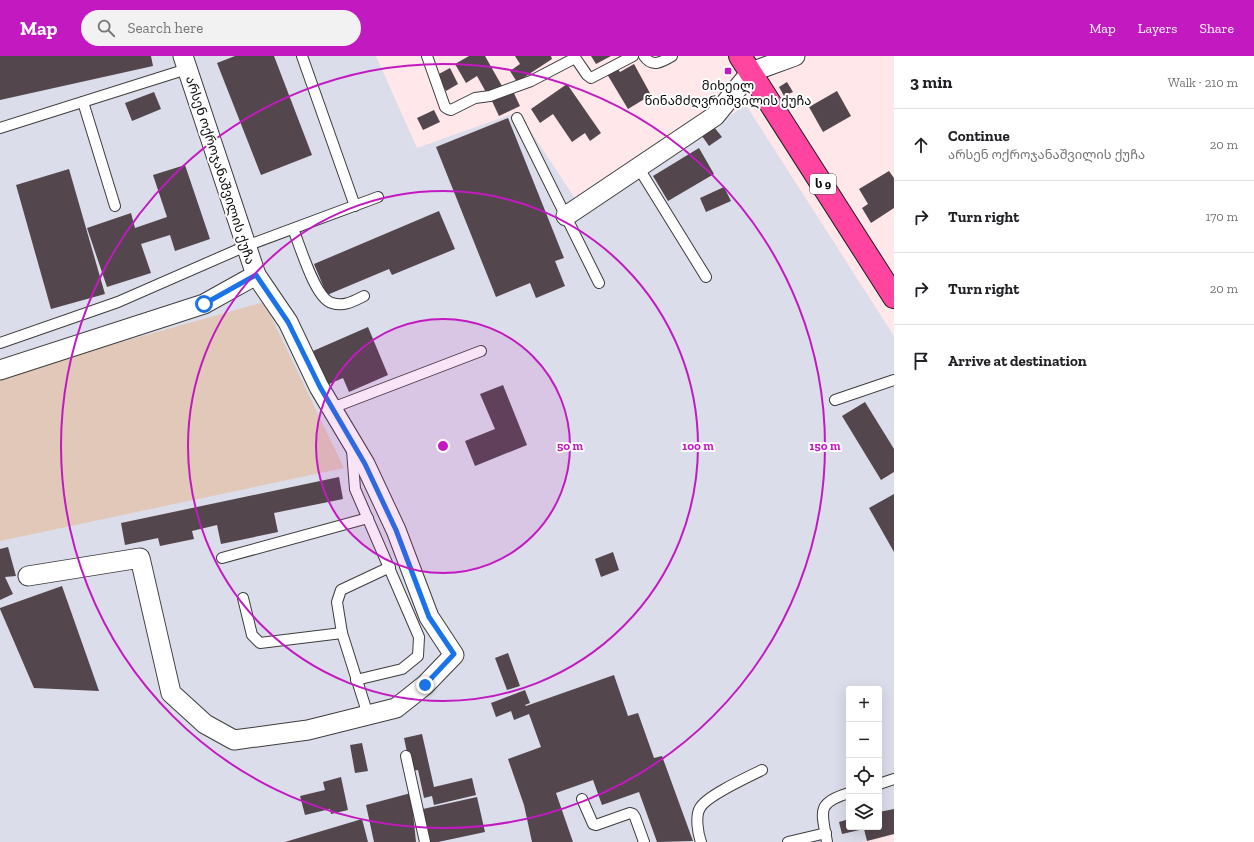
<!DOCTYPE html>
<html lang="en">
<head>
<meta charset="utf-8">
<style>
	body { margin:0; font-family:"Zilla Slab","Noto Sans Georgian",serif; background:#f2f2f2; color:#202124 }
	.controls { position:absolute; right:12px; bottom:12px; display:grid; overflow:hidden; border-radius:4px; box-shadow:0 4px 16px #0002 }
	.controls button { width:36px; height:36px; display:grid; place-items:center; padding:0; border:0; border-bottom:1px solid #e0e0e0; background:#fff; color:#202124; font:20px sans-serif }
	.stop { position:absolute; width:12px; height:12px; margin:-9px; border:3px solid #1a73e8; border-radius:50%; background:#fff }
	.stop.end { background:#1a73e8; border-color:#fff; box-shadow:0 1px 4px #0008 }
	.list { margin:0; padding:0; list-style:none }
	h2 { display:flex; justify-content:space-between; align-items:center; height:52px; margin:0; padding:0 16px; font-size:17px }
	h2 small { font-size:13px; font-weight:400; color:#757577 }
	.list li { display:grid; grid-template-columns:26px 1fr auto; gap:12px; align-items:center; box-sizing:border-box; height:72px; padding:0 16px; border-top:1px solid #e0e0e0 }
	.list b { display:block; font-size:15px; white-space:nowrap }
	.list p { margin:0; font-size:13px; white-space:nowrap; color:#757577 }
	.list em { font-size:13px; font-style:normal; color:#757577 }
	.icon { flex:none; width:22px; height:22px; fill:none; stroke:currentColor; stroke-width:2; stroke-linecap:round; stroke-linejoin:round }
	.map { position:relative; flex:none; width:894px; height:786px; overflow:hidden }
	header { display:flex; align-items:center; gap:24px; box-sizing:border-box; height:56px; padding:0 20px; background:#c319c1; color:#fff }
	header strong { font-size:19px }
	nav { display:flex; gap:22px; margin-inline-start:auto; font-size:14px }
	.search { width:280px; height:36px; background:#f2f2f2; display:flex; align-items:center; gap:10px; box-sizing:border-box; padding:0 14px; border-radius:22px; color:#757577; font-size:15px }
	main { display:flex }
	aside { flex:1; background:#fff }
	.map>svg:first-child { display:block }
</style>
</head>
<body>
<header>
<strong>Map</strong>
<div class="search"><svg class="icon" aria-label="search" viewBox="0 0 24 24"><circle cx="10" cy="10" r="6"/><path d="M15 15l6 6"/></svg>Search here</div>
<nav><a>Map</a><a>Layers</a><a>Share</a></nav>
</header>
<main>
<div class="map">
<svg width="894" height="786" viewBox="0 0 894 786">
	<rect width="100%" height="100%" fill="#ffe7ea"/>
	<path fill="#dcddea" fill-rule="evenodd" d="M0,0H376L417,92L518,56L584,156L746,49L894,280V778L862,786H0ZM849,633H879V771H849Z"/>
	<path fill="#e1c8b8" d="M264,246L344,412L0,485V320Z"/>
	<g fill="#53464d">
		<path d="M0,0H151L153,10L0,44Z"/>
		<path d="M235,0H274L312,99L261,119L217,7Z"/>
		<path d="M469,0H485L502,30L487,38L477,20L466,27L455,8Z"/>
		<path d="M515,0H551L552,3L517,26L510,15L520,8Z"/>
		<path d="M591,0H611L596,8Z"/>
		<path d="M634,8L651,39L628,53L607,18L617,12L620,16Z"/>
		<path d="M450,12L458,28L446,35L437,19Z"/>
		<path d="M787,26L793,36L784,40L779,31Z"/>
		<path d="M567,28L601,77L590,85L585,77L572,86L553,58L540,67L531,53Z"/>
		<path d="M512,33L520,50L499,60L491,43Z"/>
		<path d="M837,35L851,60L823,76L809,51Z"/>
		<path d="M154,36L161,53L132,65L125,47Z"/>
		<path d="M434,54L440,66L423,74L417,62Z"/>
		<path d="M508,62L564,202L555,205L565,230L536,242L530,227L496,241L436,91Z"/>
		<path d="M714,71L722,81L709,90L702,80Z"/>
		<path d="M699,92L714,118L668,145L653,120Z"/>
		<path d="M185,109L210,183L175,195L170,179L141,188L151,217L107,231L87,172L131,157L135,172L167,161L153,119Z"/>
		<path d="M69,113L105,238L51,253L16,129Z"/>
		<path d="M889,115L894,122V152L871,167L862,152L868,148L859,133Z"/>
		<path d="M724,131L731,145L706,156L700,142Z"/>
		<path d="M439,155L455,193L392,219L389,213L327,239L314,208Z"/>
		<path d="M368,271L388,319L349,336L343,322L327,329L313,295Z"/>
		<path d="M503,329L527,389L475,410L465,385L495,373L480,338Z"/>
		<path d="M865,346L894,393V416L881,424L842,360Z"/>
		<path d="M339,421L343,443L274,457L278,476L221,488L217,469L192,475L194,483L160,490L158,482L125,489L121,467Z"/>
		<path d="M894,438V496L869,452Z"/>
		<path d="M8,491L16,520L5,521L13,538L0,544V493Z"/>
		<path d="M613,496L619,514L601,521L595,503Z"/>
		<path d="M62,530L99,635L34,632L0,553V552Z"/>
		<path d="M508,597L520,630L507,634L495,602Z"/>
		<path d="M614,619L628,660L638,657L654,702L662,700L693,785L657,786L639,736L602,749L593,724L556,737L573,786H532L524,749L508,703L541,691L529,658L514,664L511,655L496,661L491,647L525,634L530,647L525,649L526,650Z"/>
		<path d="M422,678L434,731L472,722L476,739L434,749L432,740L424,742L418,714L411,715L404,682Z"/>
		<path d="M362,687L368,715L355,717L350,689Z"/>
		<path d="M341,721L348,754L331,758L330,753L305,759L300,740L325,734L323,726Z"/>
		<path d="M411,737L416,786H374L366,749Z"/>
		<path d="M477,741L485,776L438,786H430L423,753Z"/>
		<path d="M894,753V778L867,785L864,773L842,778L839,766L849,763V771H879V756Z"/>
		<path d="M362,763L368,786H285Z"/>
	</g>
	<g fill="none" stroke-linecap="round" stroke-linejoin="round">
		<g stroke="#3d3d3d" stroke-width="12">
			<g id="lane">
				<path d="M302,0L355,150"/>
				<path d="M427,0L445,51L448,53L451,54L475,42L490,40L531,25L575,2"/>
				<path d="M574,0L587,19L591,22L633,0"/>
				<path d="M644,0C652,12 662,6 672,0"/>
				<path d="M83,46L115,150"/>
				<path d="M517,62L599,227"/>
				<path d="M0,72L187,13"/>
				<path d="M638,111L706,221"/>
				<path d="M293,173C300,189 315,243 332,247C344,251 354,245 364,240"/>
				<path d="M0,287L118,246L246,190L378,141"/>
				<path d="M835,344L894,324"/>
				<path d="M332,352L481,295"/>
				<path d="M352,394L355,433L419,581L418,600L402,613L356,624"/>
				<path d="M222,502L368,462"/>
				<path d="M243,542L252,579L260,587L342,577"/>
				<path d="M368,659L342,577L337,546L341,534L390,511"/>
				<path d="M406,700L425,786"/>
				<path d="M879,728L894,723"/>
				<path d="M582,743L593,768L596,769L630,757L633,758L635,761L644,786"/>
				<path d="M701,786C698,778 695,760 700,752C706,740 748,721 762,714"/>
				<path d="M788,786L826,777"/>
				<path d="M827,786C822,756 815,747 849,737"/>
			</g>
		</g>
		<g stroke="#3d3d3d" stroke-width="21">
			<g id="street">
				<path d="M566,160L715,60L751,16L795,0"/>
				<path d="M0,314L204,248L256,219L183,0"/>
				<path d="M28,520L140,502L171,637L205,668L234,684L308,674L396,652L425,629L454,599L429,561L396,474L365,408L319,331L288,266L256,219"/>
			</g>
		</g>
		<g stroke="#1b1b1b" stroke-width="24">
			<path id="highway" d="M740,0L894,241"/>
		</g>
		<use href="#lane" stroke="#fff" stroke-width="10"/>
		<use href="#street" stroke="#fff" stroke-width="19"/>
		<use href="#highway" stroke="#ff459f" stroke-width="22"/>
	</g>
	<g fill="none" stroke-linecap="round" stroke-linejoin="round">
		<path stroke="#1a73e8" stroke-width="5" d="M204,248L256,219L288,266L320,331L365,408L396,474L429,561L454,598L425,629"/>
	</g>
	<circle cx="443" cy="390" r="127" fill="#c319c1" fill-opacity=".12"/>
	<g fill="none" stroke="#c319c1" stroke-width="2">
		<circle cx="443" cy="390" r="127"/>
		<circle cx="443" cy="390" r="255"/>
		<circle cx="443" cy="390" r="382"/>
	</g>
	<rect fill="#c319c1" stroke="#fff" stroke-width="1.5" x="724" y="11" width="8" height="8" rx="2"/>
	<g text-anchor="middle" stroke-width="4" stroke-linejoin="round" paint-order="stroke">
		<rect fill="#fff" stroke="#545454" stroke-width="1" x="810" y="118" width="26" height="20" rx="3"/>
		<g font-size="12" font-weight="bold" fill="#0a0a0a">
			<text x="823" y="132">ს 9</text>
		</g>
		<g font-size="13" fill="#0a0a0a" stroke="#fff">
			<text x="728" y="34">მიხეილ<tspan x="728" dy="15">წინამძღვრიშვილის ქუჩა</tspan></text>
		</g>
		<g font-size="13" fill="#0a0a0a" stroke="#fff">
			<text transform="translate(221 114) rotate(72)" y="5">არსენ ოქროჯანაშვილის ქუჩა</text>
		</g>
	</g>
	<circle cx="443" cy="390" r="6" fill="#c319c1" stroke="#fff" stroke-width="2"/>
	<g font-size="12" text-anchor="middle" font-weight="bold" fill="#c319c1" stroke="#fff" stroke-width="4" stroke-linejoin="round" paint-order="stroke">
		<text x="570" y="394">50 m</text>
		<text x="698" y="394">100 m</text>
		<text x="825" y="394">150 m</text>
	</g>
</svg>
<div class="controls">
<button>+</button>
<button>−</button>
<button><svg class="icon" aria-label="locate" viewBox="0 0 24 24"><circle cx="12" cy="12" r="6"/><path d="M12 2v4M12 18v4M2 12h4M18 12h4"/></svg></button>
<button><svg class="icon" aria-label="layers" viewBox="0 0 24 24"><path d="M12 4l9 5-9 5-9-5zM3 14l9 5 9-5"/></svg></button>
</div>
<div class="stop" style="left:204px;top:248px"></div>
<div class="stop end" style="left:425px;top:629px"></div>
</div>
<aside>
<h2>3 min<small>Walk · 210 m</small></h2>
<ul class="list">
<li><svg class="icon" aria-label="ahead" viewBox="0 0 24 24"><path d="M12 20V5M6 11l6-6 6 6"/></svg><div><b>Continue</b><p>არსენ ოქროჯანაშვილის ქუჩა</p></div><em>20 m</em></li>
<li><svg class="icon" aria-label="right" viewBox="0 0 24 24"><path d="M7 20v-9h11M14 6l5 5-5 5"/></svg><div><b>Turn right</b></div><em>170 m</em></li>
<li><svg class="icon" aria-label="right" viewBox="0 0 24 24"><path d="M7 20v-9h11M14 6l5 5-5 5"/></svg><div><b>Turn right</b></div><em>20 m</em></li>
<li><svg class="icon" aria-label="arrive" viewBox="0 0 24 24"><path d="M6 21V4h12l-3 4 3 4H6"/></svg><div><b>Arrive at destination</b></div></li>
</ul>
</aside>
</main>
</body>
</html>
